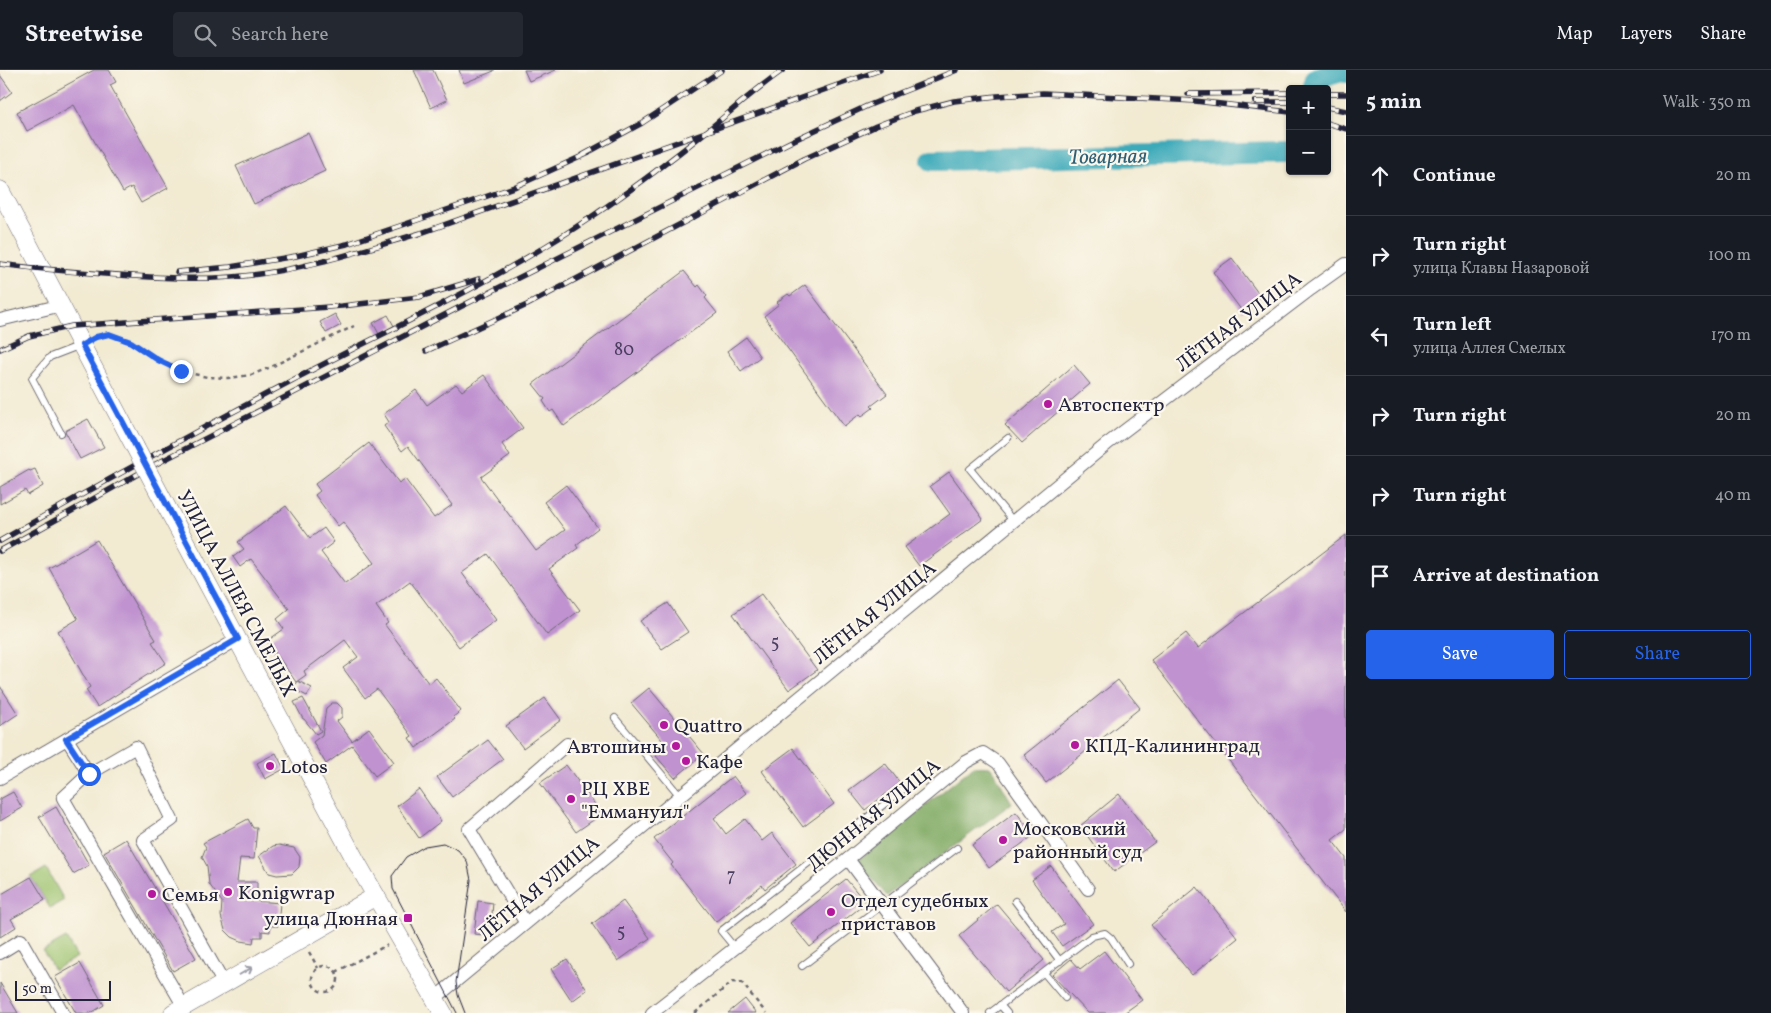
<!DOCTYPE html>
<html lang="en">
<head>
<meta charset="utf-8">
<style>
	body { margin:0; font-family:Vollkorn,serif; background:#242831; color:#f1f3f6 }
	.controls { position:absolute; right:15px; top:15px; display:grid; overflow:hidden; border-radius:5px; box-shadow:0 1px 4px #0004 }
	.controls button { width:45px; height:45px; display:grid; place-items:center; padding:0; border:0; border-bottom:1px solid #363941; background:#171b24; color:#f1f3f6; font:25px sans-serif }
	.scale { position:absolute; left:15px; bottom:12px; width:96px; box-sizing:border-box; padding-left:5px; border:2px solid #22223b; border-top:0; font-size:14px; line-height:18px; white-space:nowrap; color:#22223b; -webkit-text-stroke:4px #fbf7ec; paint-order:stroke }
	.stop { position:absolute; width:15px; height:15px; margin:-11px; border:4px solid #2563eb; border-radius:50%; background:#fff }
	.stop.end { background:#2563eb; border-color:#fff; box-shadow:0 1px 5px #0008 }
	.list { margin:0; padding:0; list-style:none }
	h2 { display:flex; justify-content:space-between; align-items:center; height:65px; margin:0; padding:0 20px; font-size:21px }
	h2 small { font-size:16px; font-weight:400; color:#9ea1a6 }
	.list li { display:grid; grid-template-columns:32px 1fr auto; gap:15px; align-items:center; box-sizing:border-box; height:80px; padding:0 20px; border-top:1px solid #363941 }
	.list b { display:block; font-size:19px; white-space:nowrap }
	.list p { margin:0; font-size:16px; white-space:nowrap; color:#9ea1a6 }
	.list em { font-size:16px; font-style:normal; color:#9ea1a6 }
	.actions { display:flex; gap:10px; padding:15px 20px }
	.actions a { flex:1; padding:11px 0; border:1px solid #2563eb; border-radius:5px; text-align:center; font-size:18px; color:#2563eb }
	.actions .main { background:#2563eb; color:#fff }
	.icon { flex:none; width:28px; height:28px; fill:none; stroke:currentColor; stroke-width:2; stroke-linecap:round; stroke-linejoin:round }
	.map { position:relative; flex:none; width:1346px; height:943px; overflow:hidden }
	header { display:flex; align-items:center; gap:30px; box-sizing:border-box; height:70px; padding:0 25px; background:#171b24; border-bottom:1px solid #363941 }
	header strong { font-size:24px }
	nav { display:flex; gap:28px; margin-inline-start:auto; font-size:18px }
	.search { width:350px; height:45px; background:#242831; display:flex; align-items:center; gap:12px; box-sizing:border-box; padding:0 18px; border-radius:5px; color:#9ea1a6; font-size:19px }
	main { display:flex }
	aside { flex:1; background:#171b24 }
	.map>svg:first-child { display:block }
</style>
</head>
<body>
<header>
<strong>Streetwise</strong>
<div class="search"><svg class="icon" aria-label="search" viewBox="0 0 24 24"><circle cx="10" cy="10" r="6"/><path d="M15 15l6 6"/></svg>Search here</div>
<nav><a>Map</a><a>Layers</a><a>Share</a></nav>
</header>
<main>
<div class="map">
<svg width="1346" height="943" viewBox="0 0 1346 943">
	<rect width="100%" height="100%" fill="#fbf7ec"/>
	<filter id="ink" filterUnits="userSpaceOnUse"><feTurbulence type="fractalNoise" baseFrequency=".02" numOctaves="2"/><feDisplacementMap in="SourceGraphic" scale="10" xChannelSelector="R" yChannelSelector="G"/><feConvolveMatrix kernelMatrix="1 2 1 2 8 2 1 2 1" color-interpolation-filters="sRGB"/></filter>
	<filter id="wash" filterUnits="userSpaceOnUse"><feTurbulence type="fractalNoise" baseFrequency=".0096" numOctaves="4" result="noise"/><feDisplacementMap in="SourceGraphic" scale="20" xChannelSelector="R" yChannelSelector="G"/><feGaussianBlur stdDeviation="1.12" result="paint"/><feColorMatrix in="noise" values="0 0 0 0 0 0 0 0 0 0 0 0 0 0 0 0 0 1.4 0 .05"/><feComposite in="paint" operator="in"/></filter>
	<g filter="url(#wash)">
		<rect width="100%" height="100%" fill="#f2ead1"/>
		<g fill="#9cc26d" stroke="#5f7254">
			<path d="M46,798L64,830L50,838L31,807Z"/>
			<path d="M66,868L77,887L54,900L43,881Z"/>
		</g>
		<path fill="#7da860" stroke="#50654e" d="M974,696L991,697L1012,733L887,826L857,791Z"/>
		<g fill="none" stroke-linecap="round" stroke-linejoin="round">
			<g stroke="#3caaba" stroke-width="22">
				<path d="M1314,15L1316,9L1341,1L1346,2"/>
				<path d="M932,90L1285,82"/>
			</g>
		</g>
		<g id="blocks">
			<g fill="#c093d0">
				<path d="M94,0H109L116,12L110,15L168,118L141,133L132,117L123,122L74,35L27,61L17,42Z"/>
				<path d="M414,0H433L447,30L431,38Z"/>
				<path d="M459,0H494V1L464,13Z"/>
				<path d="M524,0H556L529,11Z"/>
				<path d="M0,5L12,22L0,31Z"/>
				<path d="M308,63L325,101L254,134L236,96Z"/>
				<path d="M1232,188L1261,227L1242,241L1213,202Z"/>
				<path d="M684,201L697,217L699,215L707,226L705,228L717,243L564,356L553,340L550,342L543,331L545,329L533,314Z"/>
				<path d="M805,215L887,324L871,336L873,338L862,346L860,344L844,356L764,246L779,234L777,232L788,224L790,226Z"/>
				<path d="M335,244L341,255L326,263L320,252Z"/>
				<path d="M388,245L394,256L379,264L373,253Z"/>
				<path d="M746,267L760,287L741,301L727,281Z"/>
				<path d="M1074,295L1090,314L1022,373L1005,355Z"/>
				<path d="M484,305L523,358L502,374L510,386L481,407L536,481L565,460L544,432L566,415L598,458L576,475L578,478L549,499L580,540L547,565L488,484L462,503L496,550L459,577L410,511L376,536L388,553L385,555L429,614L436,608L461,641L453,647L455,649L416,678L409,668L412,666L377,619L365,628L343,598L358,587L345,570L304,601L306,605L296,612L267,571L284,559L277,549L289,539L251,489L240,497L233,487L244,479L238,472L286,436L310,468L324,458L334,472L321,482L345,514L374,493L343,452L338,456L315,425L320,421L315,414L369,373L399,413L405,409L434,448L452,435L408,376L402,381L384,356L389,352L384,344L416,320L427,335L456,314L462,321Z"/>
				<path d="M88,349L104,377L80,389L65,361Z"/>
				<path d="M35,399L43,416L28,425L25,420L0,434V417L29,400L30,401Z"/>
				<path d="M949,402L983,449L919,496L905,477L950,444L930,416Z"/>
				<path d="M1346,465V759L1332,770L1346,788V842L1151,590L1186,563L1198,578Z"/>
				<path d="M97,470L156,570L152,572L166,593L97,637L86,620L90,617L58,561L78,549L49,498Z"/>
				<path d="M761,524L817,600L789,620L733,544Z"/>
				<path d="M668,533L688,562L662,579L640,551Z"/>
				<path d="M1118,610L1140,638L1046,713L1024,685Z"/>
				<path d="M298,611L312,618L307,626L293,619Z"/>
				<path d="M0,616L18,644L0,656Z"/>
				<path d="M649,618L704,684L675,708L656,686L667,676L631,633Z"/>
				<path d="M303,628L321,661L316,664L304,649H303L294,632Z"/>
				<path d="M545,628L561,650L523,678L506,656Z"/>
				<path d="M332,633H337L342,638V647L337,651L352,671L369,658L394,692L375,706L352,675L326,694L313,672L322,665L326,638Z"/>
				<path d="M488,670L503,689L452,727L437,707Z"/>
				<path d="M793,678L834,734L803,757L762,701Z"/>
				<path d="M276,683L284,699L265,709L257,693Z"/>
				<path d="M885,693L900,713L865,740L849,720Z"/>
				<path d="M566,695L602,744L576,762L540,713Z"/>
				<path d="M733,706L746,723L714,748L726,764L745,749L762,771L772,763L796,794L765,819L762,815L716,852L671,795L673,793L654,769Z"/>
				<path d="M419,719L441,751L419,768L397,736Z"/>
				<path d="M13,722L22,738L0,751V729Z"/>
				<path d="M1119,724L1155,772L1114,802L1080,756Z"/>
				<path d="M56,737L89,795L73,804L39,747Z"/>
				<path d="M1016,742L1034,765L989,798L972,775Z"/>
				<path d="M248,749L253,758H257L254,789L240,788L237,812H257V831L280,833L278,856H270V862L262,861V867H254L253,873L241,871L232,867L225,860L221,846L222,832L209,814L207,796L202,787L206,777L203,773Z"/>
				<path d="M126,769L196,888L173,901L104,782Z"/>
				<path d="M279,775L294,778L300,787L299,797L292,804L277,805L269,803L259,786L273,776Z"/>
				<path d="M1051,796L1093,854L1062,876L1052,862L1064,854L1032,810Z"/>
				<path d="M31,807L45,830L11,849L16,857L0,867V825Z"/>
				<path d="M846,809L866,833L810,877L790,853Z"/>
				<path d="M1197,817L1238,868L1192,905L1151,855Z"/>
				<path d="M478,831L493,833L491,854L485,853L484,865L474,864Z"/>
				<path d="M623,831L650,868L618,891L592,854Z"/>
				<path d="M997,834L1044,890L1006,922L959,866Z"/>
				<path d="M1104,881L1142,930L1124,943H1088L1052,905L1071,889L1080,899Z"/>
				<path d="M567,889L587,920L572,931L551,899Z"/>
				<path d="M80,893L104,935L91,943H76L55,907Z"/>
				<path d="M0,913L18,943H0Z"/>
				<path d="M745,929L756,943H728Z"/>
			</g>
		</g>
	</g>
	<g filter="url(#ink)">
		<use href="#blocks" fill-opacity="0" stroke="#6b6870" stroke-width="1"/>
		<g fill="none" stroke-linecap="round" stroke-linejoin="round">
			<g stroke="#6b6870" stroke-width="8">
				<g id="lane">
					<path d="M61,363L32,308L50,287L81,275"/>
					<path d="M1008,368L970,399L1014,452"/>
					<path d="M615,648L680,726"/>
					<path d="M1015,831L1060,891"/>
					<path d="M735,878L721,861L905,718"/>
					<path d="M802,896L957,778"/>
					<path d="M1044,903L1065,928"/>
					<path d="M1000,935L1007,943"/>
					<path d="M990,943L1092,866L1105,863L1111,868L1128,894"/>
				</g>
			</g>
			<g stroke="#6b6870" stroke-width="14">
				<g id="street">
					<path d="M0,250L62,235"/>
					<path d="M67,669L89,704L63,728L184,937"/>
					<path d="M89,704L136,677L172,750L143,770L224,914"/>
					<path d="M0,708L238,569"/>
					<path d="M848,789L963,943"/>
					<path d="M525,852L469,759L567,674"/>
					<path d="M0,883L21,870L63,943"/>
					<path d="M434,929L1107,374L1311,219L1346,194"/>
					<path d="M652,943L848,789L966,692L983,683L998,693L1088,819"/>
				</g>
			</g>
			<g stroke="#6b6870" stroke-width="19">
				<g id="secondary">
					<path d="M0,120L135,377"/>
					<path d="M164,432L357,793L443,943"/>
					<path d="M173,943L376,826"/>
				</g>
			</g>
			<g stroke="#6b6870" stroke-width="2.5" stroke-dasharray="4 4" stroke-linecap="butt">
				<path d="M93,269L109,264L131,273L158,290L181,301L207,307L228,308L251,305L271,297L354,256"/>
				<path d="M309,882L318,898"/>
				<circle cx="325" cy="909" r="13"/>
				<path d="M336,902L387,875"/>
				<path d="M695,943L732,912L742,913L766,943"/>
			</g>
			<use href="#lane" stroke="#fff" stroke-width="6"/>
			<use href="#street" stroke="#fff" stroke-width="12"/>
			<use href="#secondary" stroke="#fff" stroke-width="18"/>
			<path stroke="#22223b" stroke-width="1" d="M457,943L393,819L392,806L406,787L425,776L443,773L458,780L467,791L471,810L456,912L458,925L465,943"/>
			<g stroke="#22223b" stroke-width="5.5">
				<g id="rail">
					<path d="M1188,24L1290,23"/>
					<path d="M1327,24H1346"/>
					<path d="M1255,32H1290"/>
					<path d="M1327,37L1346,41"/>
					<path d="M1327,53L1346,59"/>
					<path d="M583,85L642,53L722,0"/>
					<path d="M0,194C44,200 88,203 133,206C169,208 206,210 243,206C304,200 363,180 421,163L880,0"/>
					<path d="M177,202L230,197L296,186L347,174L514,117L589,83"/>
					<path d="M0,279L29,266L72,256L342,236L419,227L479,209"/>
					<path d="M426,281L527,235L804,89L876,56L915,41L954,31L997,26L1043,23L1195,31L1290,42"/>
					<path d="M0,471C96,416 193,363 291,311C380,264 473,222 559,168C607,138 653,104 697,69C726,46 753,21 783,0"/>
					<path d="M0,481L154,395L460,237L794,70L867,36L957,0"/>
				</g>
			</g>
			<use href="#rail" stroke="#fbf7ec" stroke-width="4" stroke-dasharray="11" stroke-linecap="butt"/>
			<g stroke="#6b6870" stroke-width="19" stroke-linecap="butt">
				<path id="secondary-bridge" d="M135,377L164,432"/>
			</g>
			<use href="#secondary-bridge" stroke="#fff" stroke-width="18"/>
		</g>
		<defs><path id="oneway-shaft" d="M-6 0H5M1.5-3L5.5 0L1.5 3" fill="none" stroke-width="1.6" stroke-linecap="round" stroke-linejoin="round" transform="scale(1.25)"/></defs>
		<use stroke="#9c9ca7" href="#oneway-shaft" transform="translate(246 901) rotate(-30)"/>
	</g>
	<g fill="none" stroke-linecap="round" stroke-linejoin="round" filter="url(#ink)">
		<path stroke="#2563eb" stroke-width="6" d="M89,704L66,669L238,569L82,275L96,267L109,264L131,272L158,290L181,301"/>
	</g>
	<g fill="#b5179e" stroke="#fbf7ec" stroke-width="2">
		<circle cx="1048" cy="334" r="5"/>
		<circle cx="664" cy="655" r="5"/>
		<circle cx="1075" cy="675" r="5"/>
		<circle cx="676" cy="676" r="5"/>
		<circle cx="686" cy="691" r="5"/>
		<circle cx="270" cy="696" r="5"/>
		<circle cx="571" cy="729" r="5"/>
		<circle cx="1003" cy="770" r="5"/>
		<circle cx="228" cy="822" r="5"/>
		<circle cx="152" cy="824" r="5"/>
		<circle cx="831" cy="842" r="5"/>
		<rect x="403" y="843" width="10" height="10" rx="2.5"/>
	</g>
	<g text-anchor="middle" stroke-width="4.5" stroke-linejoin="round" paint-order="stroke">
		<g font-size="18" fill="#4a3e60">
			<text x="624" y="285">80</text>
			<text x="775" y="578">5</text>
			<text x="731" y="811">7</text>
			<text x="621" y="867">5</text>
		</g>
		<g font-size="20" fill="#22223b" stroke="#fbf7ec">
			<text transform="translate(1238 251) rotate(-37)" y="7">ЛЁТНАЯ УЛИЦА</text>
			<text transform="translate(237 523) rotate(62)" y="7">УЛИЦА АЛЛЕЯ СМЕЛЫХ</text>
			<text transform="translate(874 542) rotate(-39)" y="7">ЛЁТНАЯ УЛИЦА</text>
			<text transform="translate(873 744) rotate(-39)" y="7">ДЮННАЯ УЛИЦА</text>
			<text transform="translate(538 818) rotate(-40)" y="7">ЛЁТНАЯ УЛИЦА</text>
		</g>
		<g font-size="20" fill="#22223b" stroke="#fbf7ec" text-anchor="start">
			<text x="1058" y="341">Автоспектр</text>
			<text x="674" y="662">Quattro</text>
			<text x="1085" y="682">КПД-Калининград</text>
			<text x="666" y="683" text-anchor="end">Автошины</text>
			<text x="696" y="698">Кафе</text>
			<text x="280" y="703">Lotos</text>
			<text x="581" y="725">РЦ ХВЕ<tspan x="581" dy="23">"Еммануил"</tspan></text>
			<text x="1013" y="765">Московский<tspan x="1013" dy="23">районный суд</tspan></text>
			<text x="238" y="829">Konigwrap</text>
			<text x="162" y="831">Семья</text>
			<text x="841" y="837">Отдел судебных<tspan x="841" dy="23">приставов</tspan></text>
			<text x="398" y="855" text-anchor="end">улица Дюнная</text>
		</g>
		<g font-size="21" font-style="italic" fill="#2e5f74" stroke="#fbf7ec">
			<text transform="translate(1108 86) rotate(-1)" y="7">Товарная</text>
		</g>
	</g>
</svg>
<div class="controls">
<button>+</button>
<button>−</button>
</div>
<div class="scale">50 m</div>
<div class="stop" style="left:89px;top:704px"></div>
<div class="stop end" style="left:181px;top:301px"></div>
</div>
<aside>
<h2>5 min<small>Walk · 350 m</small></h2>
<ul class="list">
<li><svg class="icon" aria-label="ahead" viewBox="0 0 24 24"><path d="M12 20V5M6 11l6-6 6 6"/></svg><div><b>Continue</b></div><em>20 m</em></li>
<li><svg class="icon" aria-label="right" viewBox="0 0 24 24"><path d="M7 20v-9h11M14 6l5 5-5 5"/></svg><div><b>Turn right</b><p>улица Клавы Назаровой</p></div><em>100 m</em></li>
<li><svg class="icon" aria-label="left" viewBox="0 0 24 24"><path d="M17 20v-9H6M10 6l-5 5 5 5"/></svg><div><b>Turn left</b><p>улица Аллея Смелых</p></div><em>170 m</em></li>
<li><svg class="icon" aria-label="right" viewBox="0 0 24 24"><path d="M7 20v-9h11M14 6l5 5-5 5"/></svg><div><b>Turn right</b></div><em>20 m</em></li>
<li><svg class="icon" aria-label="right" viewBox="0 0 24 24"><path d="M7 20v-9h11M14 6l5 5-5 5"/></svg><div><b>Turn right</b></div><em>40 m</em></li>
<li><svg class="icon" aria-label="arrive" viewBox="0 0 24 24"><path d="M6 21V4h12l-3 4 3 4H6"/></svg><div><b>Arrive at destination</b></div></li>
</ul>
<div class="actions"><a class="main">Save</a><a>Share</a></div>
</aside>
</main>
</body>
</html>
